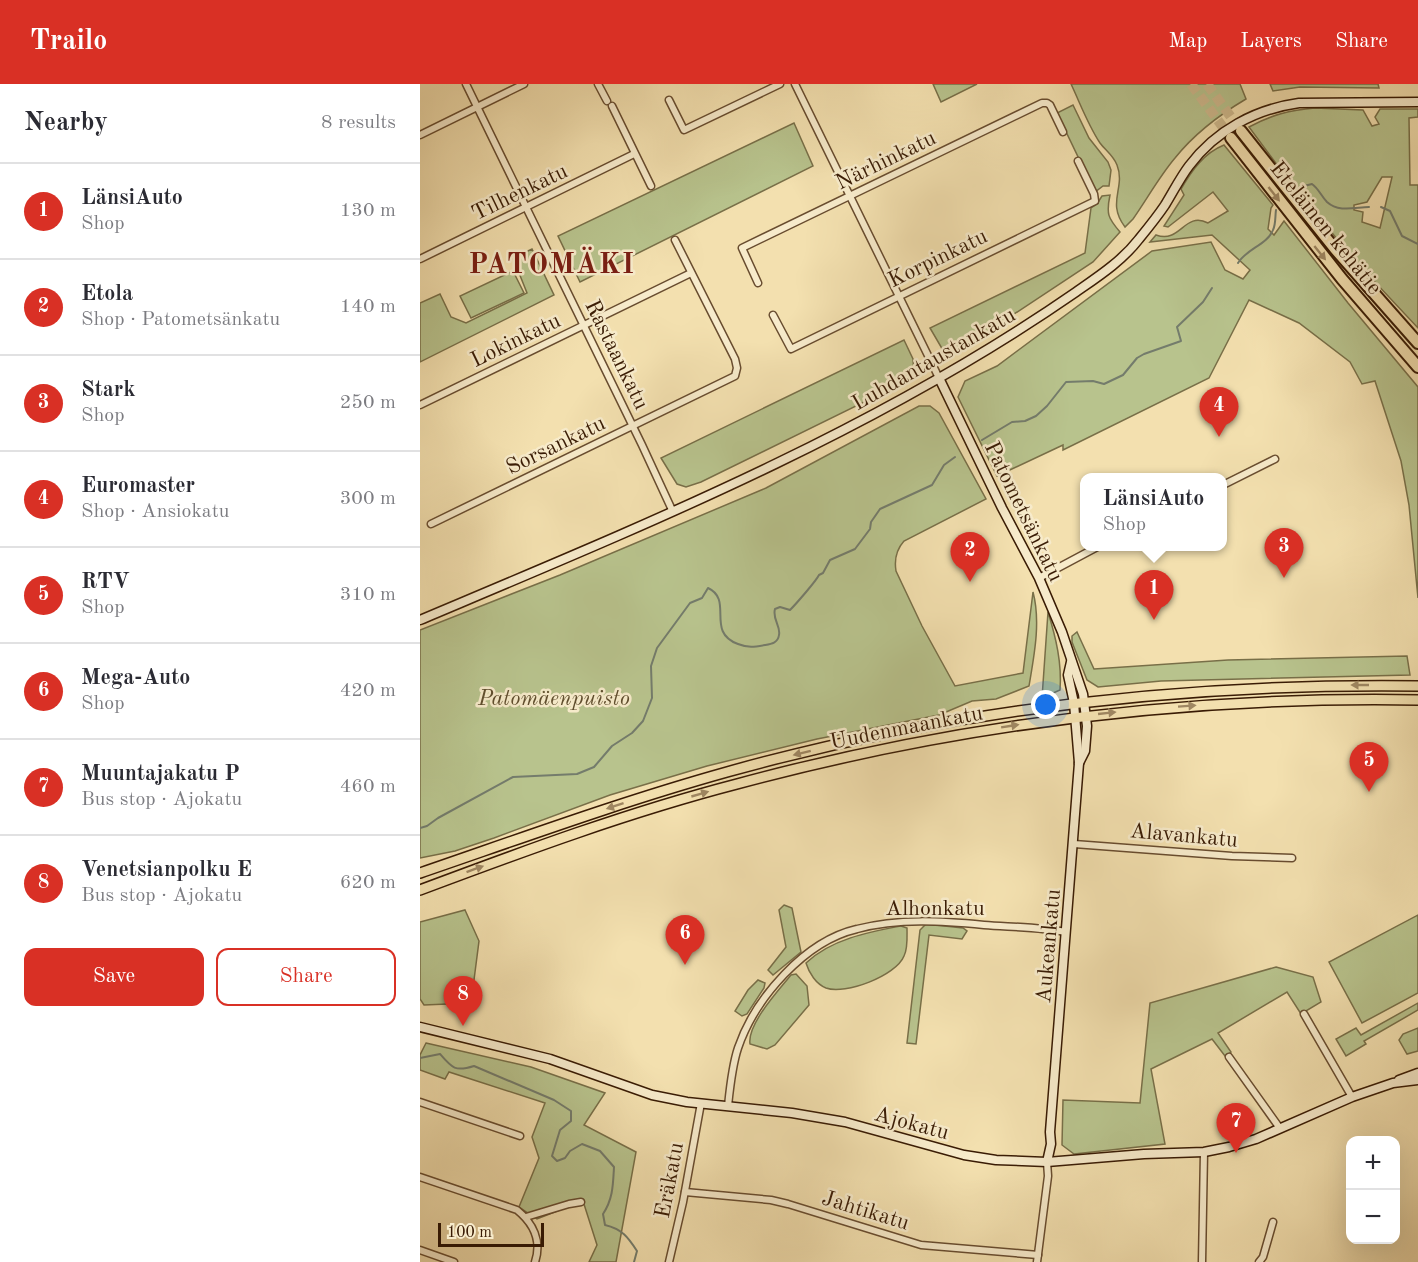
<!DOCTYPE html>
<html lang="en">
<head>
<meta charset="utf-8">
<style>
	body { margin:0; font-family:"Old Standard TT",serif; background:#f7f7f7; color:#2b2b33 }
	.controls { position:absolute; right:18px; bottom:18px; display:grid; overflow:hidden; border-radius:12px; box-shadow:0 6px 24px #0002 }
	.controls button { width:54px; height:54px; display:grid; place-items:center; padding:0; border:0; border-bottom:2px solid #e1e1e2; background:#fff; color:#2b2b33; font:30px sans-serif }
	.scale { position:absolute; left:18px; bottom:15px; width:106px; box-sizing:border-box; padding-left:6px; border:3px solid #391b04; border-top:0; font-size:16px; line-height:21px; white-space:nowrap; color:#391b04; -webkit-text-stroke:4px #f7ebcb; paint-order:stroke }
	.you { position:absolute; left:626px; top:621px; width:21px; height:21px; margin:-15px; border:4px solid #fff; border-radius:50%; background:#1a73e8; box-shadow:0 0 0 9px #1a73e833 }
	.badge { display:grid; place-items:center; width:39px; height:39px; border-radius:50%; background:#d93025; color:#fff; font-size:20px; font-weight:700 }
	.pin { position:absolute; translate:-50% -50px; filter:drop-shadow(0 2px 3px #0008) }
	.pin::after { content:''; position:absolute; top:32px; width:21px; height:18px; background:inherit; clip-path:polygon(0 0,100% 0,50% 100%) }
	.popup { position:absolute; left:660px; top:389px; width:147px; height:78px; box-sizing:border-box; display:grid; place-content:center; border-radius:12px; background:#fff; filter:drop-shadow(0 2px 4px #0005); font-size:20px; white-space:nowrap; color:#7c7c81 }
	.popup b { font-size:22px; color:#2b2b33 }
	.popup::after { content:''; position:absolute; left:50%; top:100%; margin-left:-12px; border:12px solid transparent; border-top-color:#fff }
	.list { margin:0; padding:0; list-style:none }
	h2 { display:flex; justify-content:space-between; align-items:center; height:78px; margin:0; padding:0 24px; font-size:26px }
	h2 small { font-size:20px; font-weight:400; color:#7c7c81 }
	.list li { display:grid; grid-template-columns:39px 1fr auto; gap:18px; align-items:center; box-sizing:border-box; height:96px; padding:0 24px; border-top:2px solid #e1e1e2 }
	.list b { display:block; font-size:22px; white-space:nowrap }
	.list p { margin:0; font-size:20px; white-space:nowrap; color:#7c7c81 }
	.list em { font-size:20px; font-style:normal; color:#7c7c81 }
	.actions { display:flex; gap:12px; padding:18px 24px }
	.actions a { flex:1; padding:14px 0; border:2px solid #d93025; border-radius:12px; text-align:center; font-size:21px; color:#d93025 }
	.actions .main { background:#d93025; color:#fff }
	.map { position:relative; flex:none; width:998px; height:1178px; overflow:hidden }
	header { display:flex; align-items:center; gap:36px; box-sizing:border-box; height:84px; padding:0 30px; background:#d93025; color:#fff }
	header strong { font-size:28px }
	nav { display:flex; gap:33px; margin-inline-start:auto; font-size:21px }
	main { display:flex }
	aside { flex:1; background:#fff }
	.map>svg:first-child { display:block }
</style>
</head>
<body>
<header>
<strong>Trailo</strong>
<nav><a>Map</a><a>Layers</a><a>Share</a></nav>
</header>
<main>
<aside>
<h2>Nearby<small>8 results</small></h2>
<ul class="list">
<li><span class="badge">1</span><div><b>LänsiAuto</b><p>Shop</p></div><em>130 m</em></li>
<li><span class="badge">2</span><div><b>Etola</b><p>Shop · Patometsänkatu</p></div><em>140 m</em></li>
<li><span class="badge">3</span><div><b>Stark</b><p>Shop</p></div><em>250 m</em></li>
<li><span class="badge">4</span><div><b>Euromaster</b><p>Shop · Ansiokatu</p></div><em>300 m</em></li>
<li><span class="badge">5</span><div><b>RTV</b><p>Shop</p></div><em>310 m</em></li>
<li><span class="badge">6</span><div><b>Mega-Auto</b><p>Shop</p></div><em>420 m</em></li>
<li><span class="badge">7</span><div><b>Muuntajakatu P</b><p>Bus stop · Ajokatu</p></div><em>460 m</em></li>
<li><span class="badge">8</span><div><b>Venetsianpolku E</b><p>Bus stop · Ajokatu</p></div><em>620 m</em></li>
</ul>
<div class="actions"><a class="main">Save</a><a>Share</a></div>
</aside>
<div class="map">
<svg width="998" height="1178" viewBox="0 0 998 1178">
	<rect width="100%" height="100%" fill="#f3e0af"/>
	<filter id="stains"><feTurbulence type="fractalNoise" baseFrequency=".00333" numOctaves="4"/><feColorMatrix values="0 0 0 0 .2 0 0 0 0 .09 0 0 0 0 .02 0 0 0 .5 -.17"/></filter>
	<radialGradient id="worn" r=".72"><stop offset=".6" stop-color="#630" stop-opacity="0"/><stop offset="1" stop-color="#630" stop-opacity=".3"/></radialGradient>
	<g fill="#b8c38d" stroke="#786f48" stroke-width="1.5" fill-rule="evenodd">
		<path d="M513,0H557L521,18Z"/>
		<path d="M651,0H820L826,15C799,31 775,49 755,74C739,93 727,115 713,135L705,143C686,118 706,104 697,81C693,71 685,66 680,59C668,41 660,19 651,0Z"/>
		<path d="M850,0H958L959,4L880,3L853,7Z"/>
		<path d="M653,21L669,54L688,78L691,86L689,102H683L675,108L637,29Z"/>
		<path d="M895,24L943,26L952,42L959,40L955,33L960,25H998V33L989,34L990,101H998V244L939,181L875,105L829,43C851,31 870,26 895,24ZM962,93H972L960,144L942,138L943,128L934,126V121L947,118Z"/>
		<path d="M374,39L393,82L160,198L138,152Z"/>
		<path d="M804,61L853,121L851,124L848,145L854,151L864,137L928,219L998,303V514L989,421L981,377L955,297L942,300L930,278L879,239L829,216L789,294L643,366V361L577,392L538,313L545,297L577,282L732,167L791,158L805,186L823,195L830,186L792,151L730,158L736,151C761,160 764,127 788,139L808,127L793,108L748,143L744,142L764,111L761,105C772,86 784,69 804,61Z"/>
		<path d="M690,111C686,130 688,134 700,148L673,178L535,269L524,268L510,244L665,169L671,124L677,120L682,112Z"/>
		<path d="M112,165L134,211L0,278V219L20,210L31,233L46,239L107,209L93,174Z"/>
		<path d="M93,187L104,209L51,234L40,212Z"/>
		<path d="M484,256L493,275L494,289L487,297L281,398L266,403L257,400L241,374Z"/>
		<path d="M499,322H510L519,329L566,415L484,457C476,466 474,475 476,487L502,542L535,602L603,589L613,508C621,538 614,572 609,602L576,615L552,617L519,631L397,655L287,682L190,711L74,754L35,767L0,774V546L140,491L346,404Z"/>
		<path d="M628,528C636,554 642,579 640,606L622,614Z"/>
		<path d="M657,548L674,585L808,576L987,572L990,591L741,597L678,603L667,596L652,558V552Z"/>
		<path d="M364,821L372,824L381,868L353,891L348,886L366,863L359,826Z"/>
		<path d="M45,826L59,857L51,919L4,921L0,915V838Z"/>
		<path d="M998,831V909L942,939L909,878Z"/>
		<path d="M506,840L543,844L547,847L542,855L509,851L496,960L487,959L500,846Z"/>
		<path d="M481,842L487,844C487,852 488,865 484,872C476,892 425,911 406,904C396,900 389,889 386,879C411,855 449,848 481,842Z"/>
		<path d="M856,883L893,893L901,918L881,930L867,908L798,949L811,968L805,972L792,955L731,985L745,1060L654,1070L642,1061L643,1016L720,1019L730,919Z"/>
		<path d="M376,890L387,902L389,921L355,961L347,965L330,960C327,940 359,906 371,891Z"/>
		<path d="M338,896L345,899L344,904L327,930L322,932L315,927L328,906Z"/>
		<path d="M998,919V926L944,957L946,960L926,972L916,955L936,944L941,951Z"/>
		<path d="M998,944V967L987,970L979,956L983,950Z"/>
		<path d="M6,959L111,983L185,1009L164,1041L216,1068L196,1178H169L177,1161L163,1117L117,1135L99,1123L119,1074L112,1053L125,1019L29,988L25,995L0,986V971Z"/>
	</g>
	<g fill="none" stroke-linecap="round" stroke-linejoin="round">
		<g stroke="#747c6c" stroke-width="2">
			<path d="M880,107L884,102L892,100C899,105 901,112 907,118C919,129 936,123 949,123"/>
			<path d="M961,123L970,127L982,152L998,160"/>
			<path d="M818,179C826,165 847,161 853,146C856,140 855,132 856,126"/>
			<path d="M562,356L592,338L605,337L616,332L627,322L646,298L673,297L684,300L703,291L717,274L724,270L761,257L757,243L783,218L792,204"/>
			<path d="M0,744L7,742L18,734L93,693L157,690L174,683L192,662L212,649L223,637L232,614L231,582L237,564L270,519L282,514L288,504C314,516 285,548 318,560C328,564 334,563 345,561C351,560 358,559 359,551C361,542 352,535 355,525L360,523L370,526C376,520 396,497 399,491L403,489L410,476L435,465L450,445L451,438L460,425L512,401L524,381L535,373"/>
			<path d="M0,974L20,970C32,984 35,988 54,982L134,1016L151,1027V1037L140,1046L132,1072L137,1077L145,1074L150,1067L162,1060L180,1067L194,1083C193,1101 193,1115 183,1130L185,1141C202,1145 208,1153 217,1167L214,1178"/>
		</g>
		<g stroke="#ceb98d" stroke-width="10" stroke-dasharray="10 5" stroke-linecap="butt">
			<path d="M771,0L811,54"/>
			<path d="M787,0L821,47"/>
		</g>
		<g stroke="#684c2f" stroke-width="9">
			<g id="street">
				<path d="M46,0L222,361L253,428"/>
				<path d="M178,0L187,17"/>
				<path d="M375,0L519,294"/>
				<path d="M249,16L264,46L360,0"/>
				<path d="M192,22L231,102"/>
				<path d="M0,51L104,0"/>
				<path d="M0,175L214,70"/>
				<path d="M338,199L322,164L622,19H627L630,21L643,48"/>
				<path d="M353,231L371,265L675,117L674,110L658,77"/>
				<path d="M0,321L271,189"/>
				<path d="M803,401L855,375"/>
				<path d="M11,440L315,292L317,284L315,275L255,156"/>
				<path d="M619,494L679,462"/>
				<path d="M654,760L812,772L872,774"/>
				<path d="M884,930L932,1013"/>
				<path d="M809,973L859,1043"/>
				<path d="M0,1018L100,1052"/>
				<path d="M308,1022C310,1003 312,982 318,964C335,914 385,857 437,845C479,834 522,837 564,841C591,843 619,843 646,848"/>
				<path d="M0,1093L97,1126C113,1139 122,1157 115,1178"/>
				<path d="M265,1108L351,1116L368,1120L501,1161L618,1171"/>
				<path d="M106,1133L149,1120L161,1118"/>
				<path d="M0,1166L34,1178"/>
				<path d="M249,1178L263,1118L281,1019"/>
				<path d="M617,1178L628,1092L627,1078"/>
				<path d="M782,1178L784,1068"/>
				<path d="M839,1178L843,1173L853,1138"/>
			</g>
		</g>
		<g stroke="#391b04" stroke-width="11">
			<g id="secondary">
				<path d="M519,294L582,424L619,494L642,548L663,610L667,642L665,667L659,679"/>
				<path d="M0,536C225,441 454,348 656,208C679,192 702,177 719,155C728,144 737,133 745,121C753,108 760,94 769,82C796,46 836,25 879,19L998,18"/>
				<path d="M0,943L130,975L232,1011L267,1018L372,1029L425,1038L544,1071L576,1076L627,1078L724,1070L784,1068L809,1063L836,1055L932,1013L973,999L998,996"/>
				<path d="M979,996L998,989"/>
				<path d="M627,1078L631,1060L630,1048L659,679L654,619L648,591L651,578"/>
			</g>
		</g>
		<g stroke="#391b04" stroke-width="12">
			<g id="primary">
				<path d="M0,789C102,754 203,717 307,688C532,625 765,599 998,602"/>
				<path d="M0,806C104,767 209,728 317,700C539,640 768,612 998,616"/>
			</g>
		</g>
		<g stroke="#391b04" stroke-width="14">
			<g id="highway">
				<path d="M821,47L915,165L998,259"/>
				<path d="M811,54L922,195L998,283"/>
			</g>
		</g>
		<use href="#street" stroke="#f7ebcb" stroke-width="6"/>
		<use href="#secondary" stroke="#f7ebcb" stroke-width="8"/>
		<use href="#primary" stroke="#f3e0af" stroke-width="9"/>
		<use href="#highway" stroke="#f3e0af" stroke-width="10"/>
	</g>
	<defs><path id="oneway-solid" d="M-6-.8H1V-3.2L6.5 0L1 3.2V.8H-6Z" transform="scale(1.5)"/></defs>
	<g fill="#9f8762">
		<use href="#oneway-solid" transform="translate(854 110) rotate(52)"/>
		<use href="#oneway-solid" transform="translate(900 169) rotate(51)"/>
		<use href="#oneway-solid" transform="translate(940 601) rotate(180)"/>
		<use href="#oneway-solid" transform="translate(767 622) rotate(-4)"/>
		<use href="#oneway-solid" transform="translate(687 629) rotate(-6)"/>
		<use href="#oneway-solid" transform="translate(590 642) rotate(-9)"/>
		<use href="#oneway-solid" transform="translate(382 669) rotate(166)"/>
		<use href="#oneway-solid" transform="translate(280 710) rotate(-16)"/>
		<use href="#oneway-solid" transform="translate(195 722) rotate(162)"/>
		<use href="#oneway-solid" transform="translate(55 785) rotate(-20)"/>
	</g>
	<g text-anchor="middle" stroke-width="5" stroke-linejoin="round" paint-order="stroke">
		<g font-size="22" fill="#391b04" stroke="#f7ebcb">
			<text transform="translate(465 75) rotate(-26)" y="8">Närhinkatu</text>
			<text transform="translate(99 107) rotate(-26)" y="8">Tilhenkatu</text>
			<text transform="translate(907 143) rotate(51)" y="8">Eteläinen kehätie</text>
			<text transform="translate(517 173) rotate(-26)" y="8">Korpinkatu</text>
			<text transform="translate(95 255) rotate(-26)" y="8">Lokinkatu</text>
			<text transform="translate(198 270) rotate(64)" y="8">Rastaankatu</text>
			<text transform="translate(513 274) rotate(-30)" y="8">Luhdantaustankatu</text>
			<text transform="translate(135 360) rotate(-26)" y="8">Sorsankatu</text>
			<text transform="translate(605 427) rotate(64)" y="8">Patometsänkatu</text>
			<text transform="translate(486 642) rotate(-11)" y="8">Uudenmaankatu</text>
			<text transform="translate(764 750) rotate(5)" y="8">Alavankatu</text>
			<text x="515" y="831">Alhonkatu</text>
			<text transform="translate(627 862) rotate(-85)" y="8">Aukeankatu</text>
			<text transform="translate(492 1038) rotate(15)" y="8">Ajokatu</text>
			<text transform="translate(248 1096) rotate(-79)" y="8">Eräkatu</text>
			<text transform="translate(446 1125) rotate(17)" y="8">Jahtikatu</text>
		</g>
		<g font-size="22" font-style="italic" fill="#5f4d2d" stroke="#f7ebcb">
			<text x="134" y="621">Patomäenpuisto</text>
		</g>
		<g font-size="28" font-weight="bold" letter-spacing="1.5" fill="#7a1f14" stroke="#f7ebcb">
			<text x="132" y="189">PATOMÄKI</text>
		</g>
	</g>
	<rect width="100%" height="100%" filter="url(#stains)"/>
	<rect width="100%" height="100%" fill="url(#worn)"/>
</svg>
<div class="controls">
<button>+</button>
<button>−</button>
</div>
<div class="scale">100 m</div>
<div class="you"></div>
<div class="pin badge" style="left:734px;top:536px">1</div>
<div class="popup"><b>LänsiAuto</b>Shop</div>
<div class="pin badge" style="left:550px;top:498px">2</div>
<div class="pin badge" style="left:864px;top:494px">3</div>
<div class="pin badge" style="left:799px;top:353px">4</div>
<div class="pin badge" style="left:949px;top:708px">5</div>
<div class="pin badge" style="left:265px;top:881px">6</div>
<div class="pin badge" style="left:816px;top:1069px">7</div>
<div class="pin badge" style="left:43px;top:942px">8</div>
</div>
</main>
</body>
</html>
